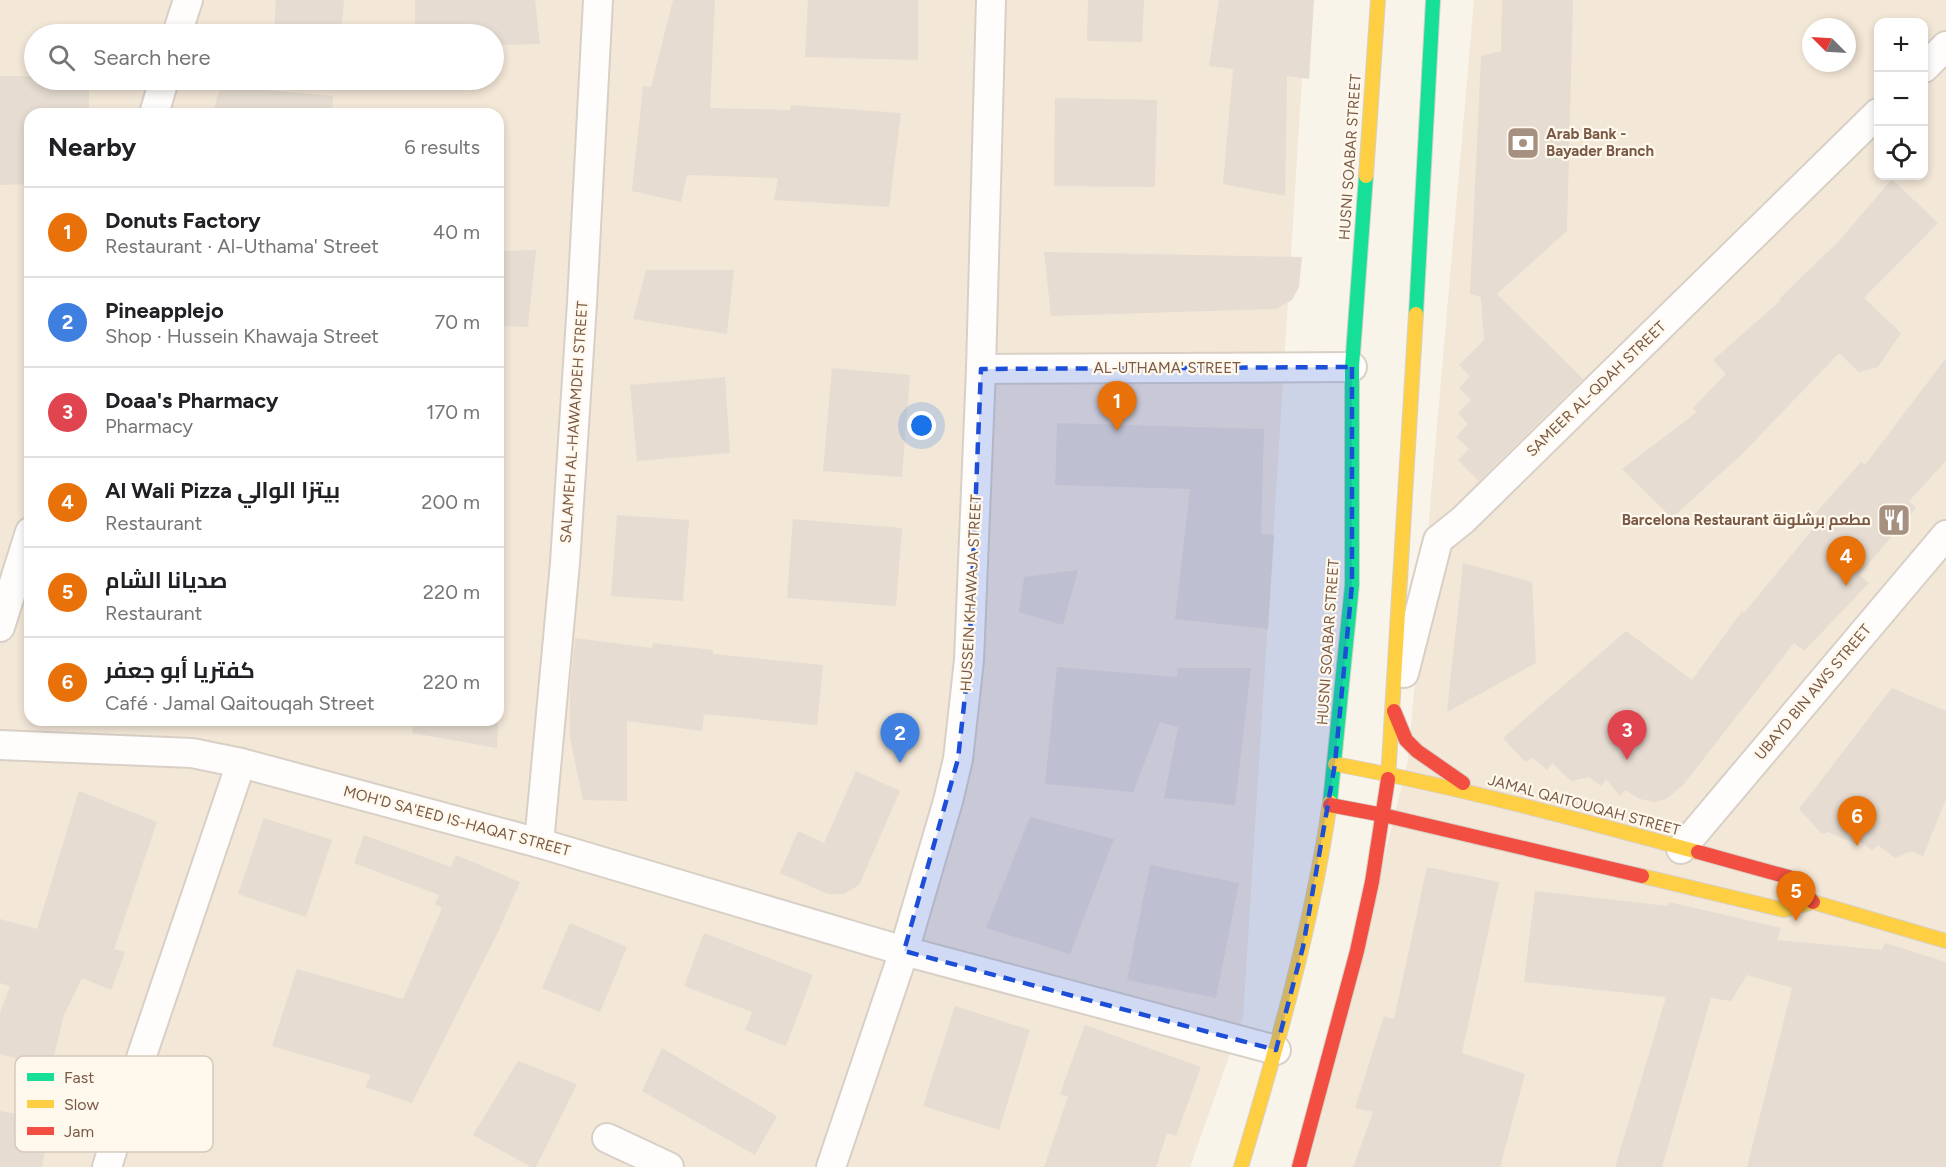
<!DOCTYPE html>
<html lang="en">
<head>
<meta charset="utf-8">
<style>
	body { margin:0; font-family:Figtree,Cairo,sans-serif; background:#f6f6f6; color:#202124 }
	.controls { position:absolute; right:18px; top:18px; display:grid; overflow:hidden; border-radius:12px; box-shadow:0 3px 9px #0003 }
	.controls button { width:54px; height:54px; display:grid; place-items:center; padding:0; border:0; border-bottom:2px solid #e0e0e0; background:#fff; color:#202124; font:30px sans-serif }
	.compass { position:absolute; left:1802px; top:18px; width:54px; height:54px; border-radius:50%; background:#fff; box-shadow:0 3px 9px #0003; rotate:294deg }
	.you { position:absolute; left:922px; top:426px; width:21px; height:21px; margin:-15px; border:4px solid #fff; border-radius:50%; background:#1a73e8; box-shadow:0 0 0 9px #1a73e833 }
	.badge { display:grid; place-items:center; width:39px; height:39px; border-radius:50%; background:#a6907f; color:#fff; font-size:20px; font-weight:700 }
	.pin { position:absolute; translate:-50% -50px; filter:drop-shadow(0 2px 3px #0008) }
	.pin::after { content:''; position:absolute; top:32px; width:21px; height:18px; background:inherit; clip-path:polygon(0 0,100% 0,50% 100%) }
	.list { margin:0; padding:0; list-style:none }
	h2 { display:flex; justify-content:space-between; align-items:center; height:78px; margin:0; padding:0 24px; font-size:26px }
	h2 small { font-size:20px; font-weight:400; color:#757577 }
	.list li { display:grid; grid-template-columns:39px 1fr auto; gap:18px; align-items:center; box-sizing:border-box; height:90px; padding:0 24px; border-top:2px solid #e0e0e0 }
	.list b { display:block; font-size:22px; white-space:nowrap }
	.list p { margin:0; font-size:20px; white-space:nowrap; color:#757577 }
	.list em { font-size:20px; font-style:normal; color:#757577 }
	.icon { flex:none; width:33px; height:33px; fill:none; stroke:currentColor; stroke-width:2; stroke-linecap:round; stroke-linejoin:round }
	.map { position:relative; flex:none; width:1946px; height:1167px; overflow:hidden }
	.search { position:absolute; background:#fff; box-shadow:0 3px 9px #0003; left:24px; top:24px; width:480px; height:66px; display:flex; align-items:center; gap:15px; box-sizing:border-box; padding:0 21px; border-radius:33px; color:#757577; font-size:22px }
	.panel { position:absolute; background:#fff; box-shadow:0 3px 9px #0003; left:24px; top:108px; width:480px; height:618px; border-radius:18px }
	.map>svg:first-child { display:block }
</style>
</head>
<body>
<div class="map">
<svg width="1946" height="1167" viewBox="0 0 1946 1167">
	<rect width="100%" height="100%" fill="#f9f4ea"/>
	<g fill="#f3e7d7" fill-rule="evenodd">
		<path d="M0,0H1307L1243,1017L1190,1167H0ZM34,34H494V80H34ZM30,114H498V720H30Z"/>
		<path d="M1474,0H1946V1167H1308L1408,760ZM1878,22H1924V176H1878ZM1811,27H1847V63H1811Z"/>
	</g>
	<g fill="#e6dcd1">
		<path d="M276,0H344L341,34H274Z"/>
		<path d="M415,0H535L540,44L494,45V34H415Z"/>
		<path d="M673,0H715L710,108L790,110L791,105L901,113L889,207L774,200L778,178L687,175L681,202L632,191L643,86L651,87Z"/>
		<path d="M808,0H918V60L805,57Z"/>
		<path d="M1088,0H1144L1142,42L1087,41Z"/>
		<path d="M1219,0H1314L1309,79L1287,76L1285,196L1223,184L1233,69L1209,66Z"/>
		<path d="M1502,0H1573L1567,231L1497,294L1583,379L1479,481L1458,460L1469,449L1456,437L1468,424L1458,413L1471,400L1459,388L1470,376L1459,365L1484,340L1481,297L1470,294L1481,56L1501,51Z"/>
		<path d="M0,76H34V80H89V114H30V184L0,185Z"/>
		<path d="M221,86L333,96L332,114H212Z"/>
		<path d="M1055,98L1157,100L1155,187L1054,186Z"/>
		<path d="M1892,179L1938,223L1864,298L1901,333L1878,367L1859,372L1839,353L1742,454L1672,518L1622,469L1697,412L1693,408L1726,374L1713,360L1781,300L1779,299L1838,242Z"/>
		<path d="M536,250L528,327L498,326V251Z"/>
		<path d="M1044,252L1302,257L1299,287L1292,300L1276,309L1051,316Z"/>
		<path d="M646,270H734L727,334L633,319Z"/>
		<path d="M1946,358V461L1909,501L1916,508L1859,575L1869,583L1804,651L1794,643L1683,785L1666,799L1654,802L1640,799L1625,790L1620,796L1606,779L1601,786L1589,777L1571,781L1552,763L1547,770L1533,758L1525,762L1503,738L1626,631L1692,680L1742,611L1744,613L1821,519L1815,514L1861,462L1865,465Z"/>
		<path d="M832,368L910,375L902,477L823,471Z"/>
		<path d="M725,377L730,453L637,461L630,385Z"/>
		<path d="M1057,423L1264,429L1261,534L1274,535L1268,629L1175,619L1190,489L1055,485Z"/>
		<path d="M617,515L689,520L683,601L611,596Z"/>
		<path d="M793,519L902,528L896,606L787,598Z"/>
		<path d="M1463,563L1532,582L1536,663L1447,712Z"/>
		<path d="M1078,570L1063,625L1019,612L1024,577Z"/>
		<path d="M575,638L652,648L653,643L713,650V654L823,665L817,725L704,714L702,731L627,721V801L583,800L570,738V689Z"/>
		<path d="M1057,667L1177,677L1178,668H1251L1235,805L1164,798L1178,727L1160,722L1133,792L1045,784Z"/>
		<path d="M1892,688L1946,711V799L1923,856L1911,851L1895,858L1878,845L1872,850L1858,840L1856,844L1828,832L1822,834L1799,809Z"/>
		<path d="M414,720H498L497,748L412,733Z"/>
		<path d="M856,771L900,791L859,885L844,894H828L780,873L798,831L824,843Z"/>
		<path d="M79,791L157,822L114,949L125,952L111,990L82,978L64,1015L51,1068L0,1054V1013L10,986L0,983V919L37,929Z"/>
		<path d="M1030,817L1114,839L1070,954L986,928Z"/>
		<path d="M264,818L332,840L306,917L238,894Z"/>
		<path d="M364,835L451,867L456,855L520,882L498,932L412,1103L365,1087L371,1075L272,1046L297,969L403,999L442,908L435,904L439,895L354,863Z"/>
		<path d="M1150,865L1239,883L1216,998L1127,980Z"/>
		<path d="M1427,867L1499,882L1462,1053L1525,1074L1500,1167H1353L1373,1112L1355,1108L1384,1016L1394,1019Z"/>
		<path d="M1535,891L1668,906L1669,902L1781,928L1777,940L1882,950L1885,943L1946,962V1167H1747L1792,988L1747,975L1731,1001L1711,998L1662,1167H1615L1666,997L1524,982Z"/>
		<path d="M570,923L627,947L600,1012L542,988Z"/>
		<path d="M704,933L813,975L786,1046L745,1030L752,1012L684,986Z"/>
		<path d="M955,1006L1030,1030L999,1130L923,1106Z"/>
		<path d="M1085,1025L1201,1067L1176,1136L1167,1133L1156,1167H1044L1068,1097L1060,1094Z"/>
		<path d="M662,1048L777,1116L755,1155L642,1091Z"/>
		<path d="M518,1061L577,1084L536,1167H531L473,1135Z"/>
		<path d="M0,1111L50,1120L42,1167H0Z"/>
	</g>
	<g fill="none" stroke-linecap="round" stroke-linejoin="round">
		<g stroke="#d8d0c6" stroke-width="32">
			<g id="street">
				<path d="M177,34L188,0"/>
				<path d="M1924,68L1946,46"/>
				<path d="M154,114L164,80"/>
				<path d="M981,369L1352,367"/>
				<path d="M0,627L30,532"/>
				<path d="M1404,673L1438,540L1463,520L1878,113"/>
				<path d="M0,745L192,753L241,763L539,843L904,951L1276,1050"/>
				<path d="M539,843L565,563L582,303L598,0"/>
				<path d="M1681,849L1946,535"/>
				<path d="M607,1138L669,1167"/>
				<path d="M107,1167L143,1052L241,763"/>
				<path d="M831,1167L904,951L948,801L958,759L969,660L981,369L991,0"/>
			</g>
		</g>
		<g stroke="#d8d0c6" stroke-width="16">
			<g id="fast">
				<path d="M1416,314L1433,0"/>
				<path d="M1330,802L1352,585V367L1366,176"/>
			</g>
		</g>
		<g stroke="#d8d0c6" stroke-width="16">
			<g id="slow">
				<path d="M1366,176L1378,0"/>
				<path d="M1335,764C1458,787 1577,819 1698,852"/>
				<path d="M1388,779L1416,314"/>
				<path d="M1642,876L1784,910L1813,902L1946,941"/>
				<path d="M1241,1167C1277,1047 1312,927 1330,802"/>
			</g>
		</g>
		<g stroke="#d8d0c6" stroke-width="16">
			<g id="jam">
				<path d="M1394,711L1406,740L1417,751L1463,783"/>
				<path d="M1330,805L1383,815L1642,876"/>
				<path d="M1698,852L1792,878L1813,902"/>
				<path d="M1299,1167L1357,951L1372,882L1388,779"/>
			</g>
		</g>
		<use href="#street" stroke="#fefdfc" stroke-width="28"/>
		<use href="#fast" stroke="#16e098" stroke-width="14"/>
		<use href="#slow" stroke="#ffcf43" stroke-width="14"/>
		<use href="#jam" stroke="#f24e42" stroke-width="14"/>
	</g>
	<path fill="#1d4ed8" fill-opacity="0.2" stroke="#1d4ed8" stroke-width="4.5" stroke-dasharray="12 8" stroke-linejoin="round" d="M1352,367V585L1335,764L1303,947L1276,1050L904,951L958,759L969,660L981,369Z"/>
	<defs>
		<g id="bank-square" transform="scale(1.725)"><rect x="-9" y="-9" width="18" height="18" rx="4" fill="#a6907f" stroke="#fff8ed"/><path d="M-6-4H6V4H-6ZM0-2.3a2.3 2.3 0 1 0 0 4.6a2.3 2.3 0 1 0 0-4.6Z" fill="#fff"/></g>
		<g id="restaurant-square" transform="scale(1.725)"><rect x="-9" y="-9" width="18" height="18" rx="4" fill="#a6907f" stroke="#fff8ed"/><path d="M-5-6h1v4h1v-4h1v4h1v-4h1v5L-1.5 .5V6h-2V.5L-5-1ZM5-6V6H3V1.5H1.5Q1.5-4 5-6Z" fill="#fff"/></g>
	</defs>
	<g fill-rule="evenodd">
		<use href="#bank-square" x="1523" y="143"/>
		<use href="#restaurant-square" x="1894" y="520"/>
	</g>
	<g text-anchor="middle" stroke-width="4.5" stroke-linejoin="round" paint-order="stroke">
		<g font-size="15" font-weight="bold" fill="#7a5a46" stroke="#fff8ed" text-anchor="start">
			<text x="1546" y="139">Arab Bank -<tspan x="1546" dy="17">Bayader Branch</tspan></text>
			<text x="1871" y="525" text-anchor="end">Barcelona Restaurant مطعم برشلونة</text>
		</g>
		<g font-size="15" fill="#7a5a46" stroke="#fff8ed">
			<text transform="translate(1350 157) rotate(-86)" y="5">HUSNI SOABAR STREET</text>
			<text x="1167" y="373">AL-UTHAMA' STREET</text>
			<text transform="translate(1596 389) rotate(-44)" y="5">SAMEER AL-QDAH STREET</text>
			<text transform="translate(574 422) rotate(-86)" y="5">SALAMEH AL-HAWAMDEH STREET</text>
			<text transform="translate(971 593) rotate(-87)" y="5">HUSSEIN KHAWAJA STREET</text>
			<text transform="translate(1328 642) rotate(-86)" y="5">HUSNI SOABAR STREET</text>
			<text transform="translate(1813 692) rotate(-50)" y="5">UBAYD BIN AWS STREET</text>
			<text transform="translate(1584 805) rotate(15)" y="5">JAMAL QAITOUQAH STREET</text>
			<text transform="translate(457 821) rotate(15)" y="5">MOH'D SA'EED IS-HAQAT STREET</text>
		</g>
	</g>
	<rect x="15" y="1056" width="198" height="96" rx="9" fill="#fff8ed" stroke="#d7c9bb" stroke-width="1.5"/>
	<rect x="27" y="1073" width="27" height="8" fill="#16e098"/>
	<rect x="27" y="1100" width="27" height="8" fill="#ffcf43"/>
	<rect x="27" y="1127" width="27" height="8" fill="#f24e42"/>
	<g font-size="16" fill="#7a5a46">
		<text x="64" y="1083">Fast</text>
		<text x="64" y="1110">Slow</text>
		<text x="64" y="1137">Jam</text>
	</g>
</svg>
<div class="controls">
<button>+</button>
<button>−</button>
<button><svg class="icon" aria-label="locate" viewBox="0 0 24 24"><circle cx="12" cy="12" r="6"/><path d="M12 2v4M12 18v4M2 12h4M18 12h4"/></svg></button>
</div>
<svg class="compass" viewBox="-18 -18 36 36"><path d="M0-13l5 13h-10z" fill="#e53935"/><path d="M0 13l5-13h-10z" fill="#757577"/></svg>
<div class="you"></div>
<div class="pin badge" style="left:1117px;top:431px;background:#e8710a">1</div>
<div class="pin badge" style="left:900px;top:763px;background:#3f7fe0">2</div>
<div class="pin badge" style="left:1627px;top:760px;background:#e0444e">3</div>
<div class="pin badge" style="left:1846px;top:586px;background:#e8710a">4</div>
<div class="pin badge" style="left:1796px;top:921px;background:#e8710a">5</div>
<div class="pin badge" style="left:1857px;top:846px;background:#e8710a">6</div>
<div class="search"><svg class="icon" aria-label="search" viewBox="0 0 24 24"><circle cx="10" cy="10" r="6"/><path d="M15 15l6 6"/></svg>Search here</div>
<section class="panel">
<h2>Nearby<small>6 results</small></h2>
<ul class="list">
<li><span class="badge" style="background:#e8710a">1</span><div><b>Donuts Factory</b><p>Restaurant · Al-Uthama' Street</p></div><em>40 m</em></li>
<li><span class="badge" style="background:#3f7fe0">2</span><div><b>Pineapplejo</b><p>Shop · Hussein Khawaja Street</p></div><em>70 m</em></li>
<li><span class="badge" style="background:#e0444e">3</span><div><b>Doaa's Pharmacy</b><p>Pharmacy</p></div><em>170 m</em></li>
<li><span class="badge" style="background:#e8710a">4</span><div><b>Al Wali Pizza بيتزا الوالي</b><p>Restaurant</p></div><em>200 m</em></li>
<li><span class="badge" style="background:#e8710a">5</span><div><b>صديانا الشام</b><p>Restaurant</p></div><em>220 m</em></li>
<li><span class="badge" style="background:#e8710a">6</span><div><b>كفتريا أبو جعفر</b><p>Café · Jamal Qaitouqah Street</p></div><em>220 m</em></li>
</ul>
</section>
</div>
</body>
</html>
